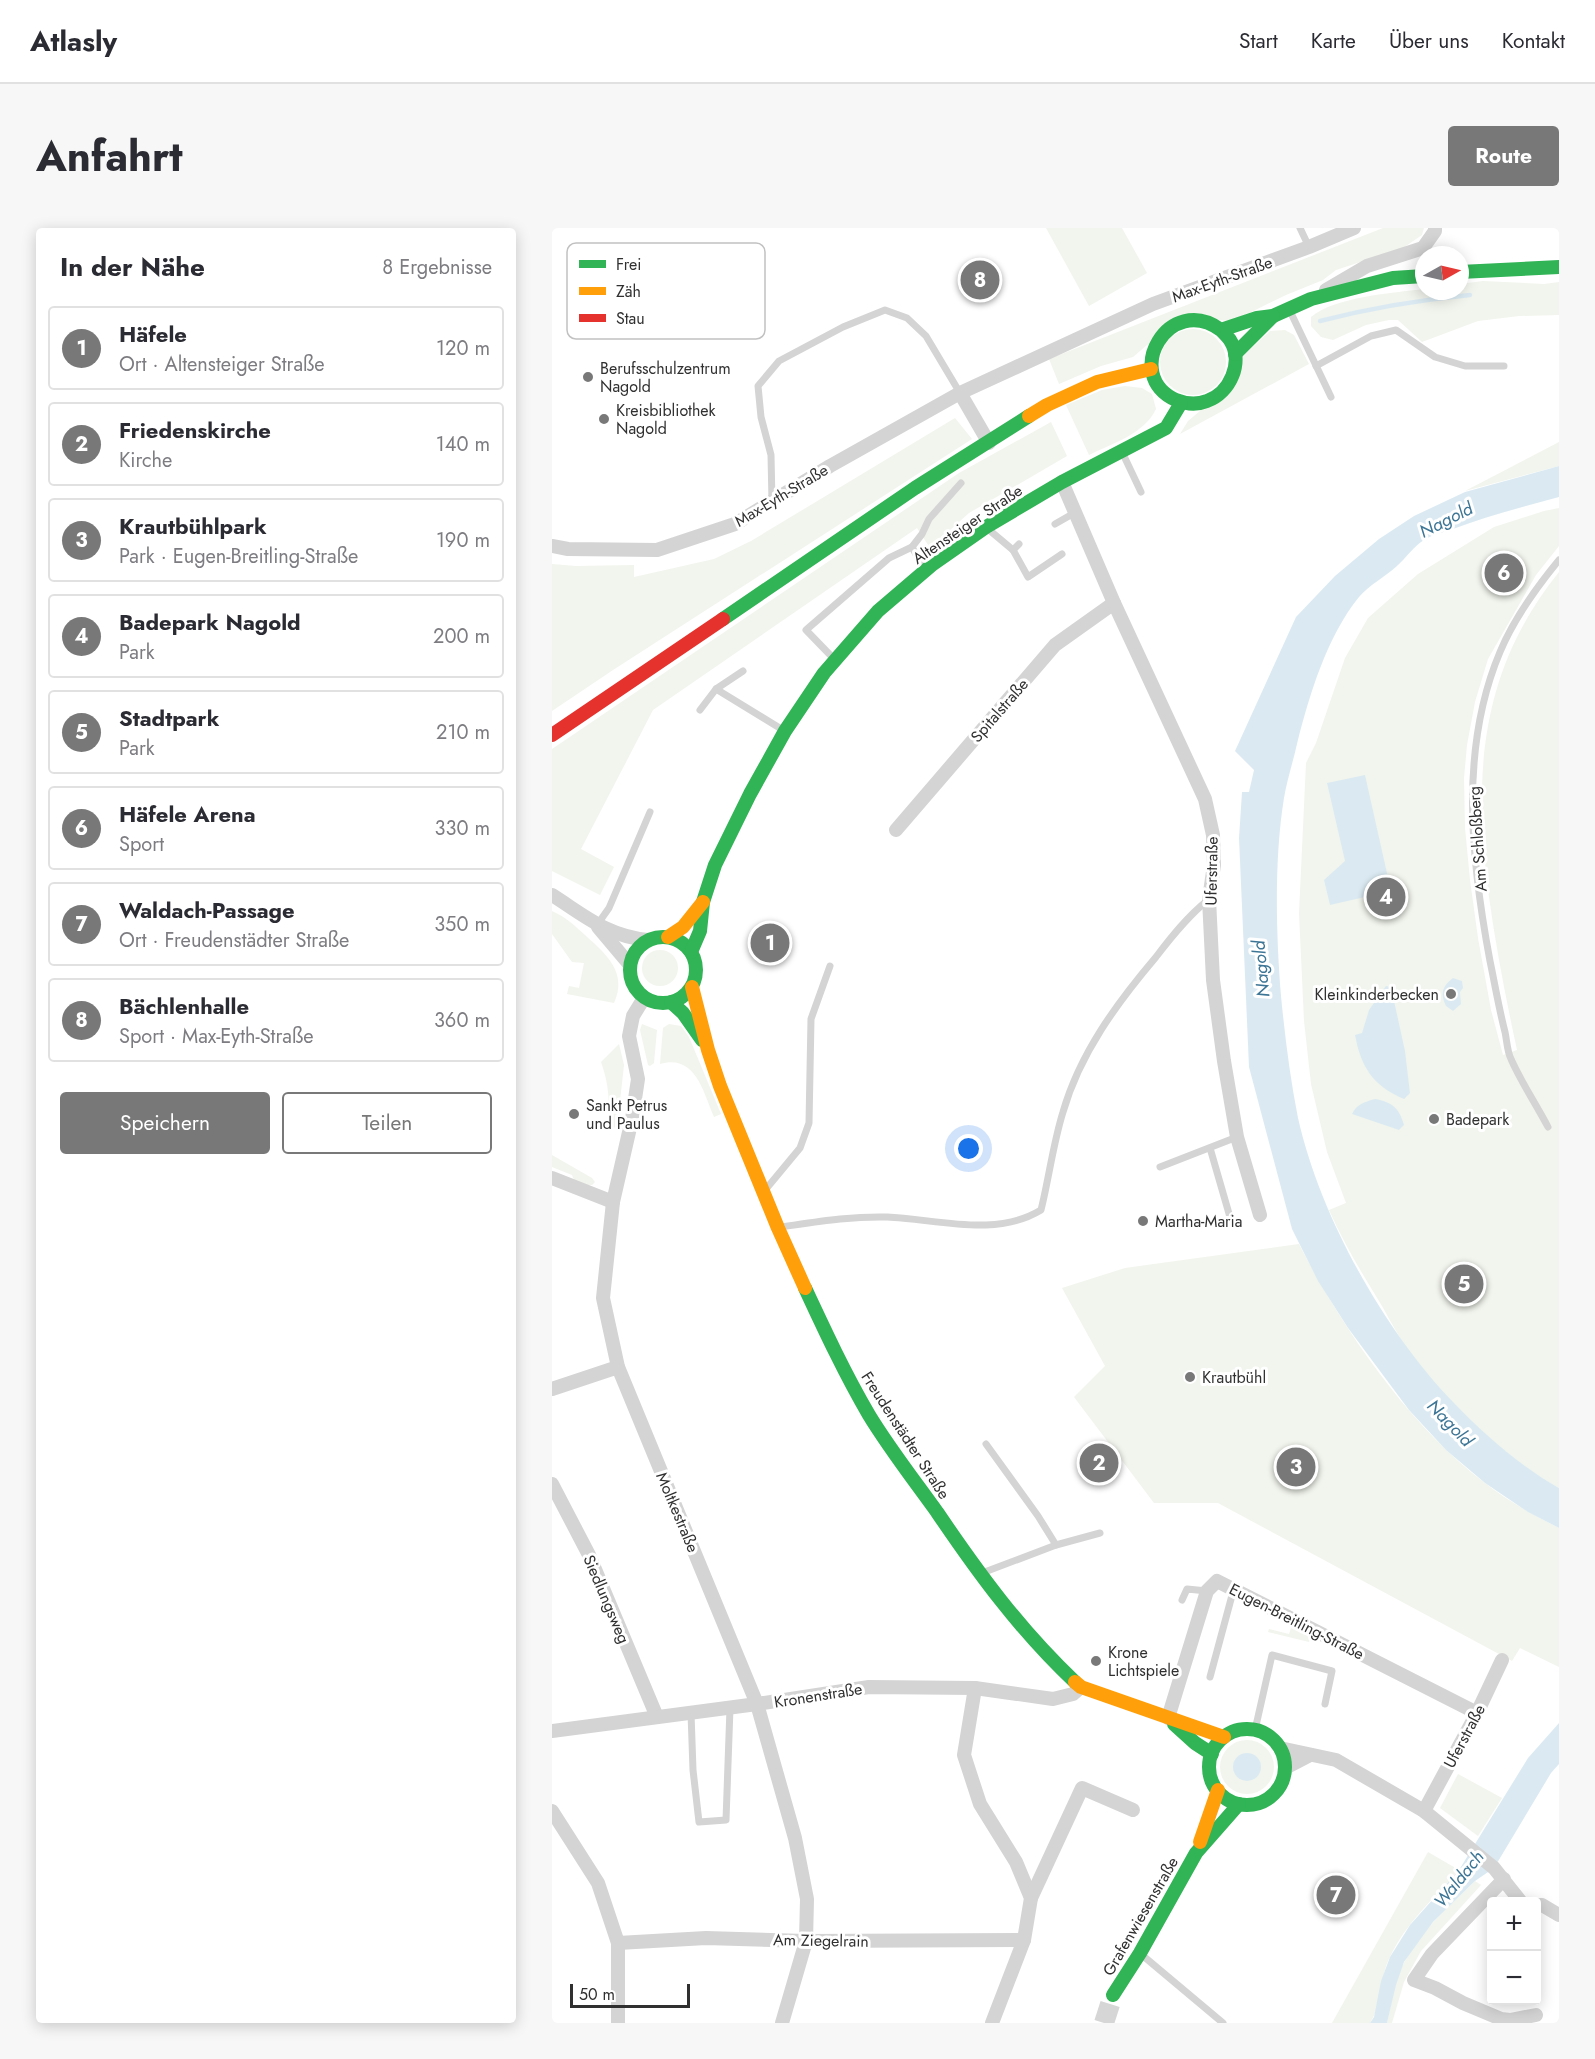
<!DOCTYPE html>
<html lang="de">
<head>
<meta charset="utf-8">
<style>
	body { margin:0; font-family:Jost,sans-serif; background:#f7f7f7; color:#2b2b33 }
	.controls { position:absolute; right:18px; bottom:18px; display:grid; overflow:hidden; border-radius:6px; box-shadow:0 3px 15px #0003 }
	.controls button { width:54px; height:54px; display:grid; place-items:center; padding:0; border:0; border-bottom:2px solid #e1e1e2; background:#fff; color:#2b2b33; font:30px sans-serif }
	.compass { position:absolute; left:863px; top:18px; width:54px; height:54px; border-radius:50%; background:#fff; box-shadow:0 3px 15px #0003; rotate:82deg }
	.scale { position:absolute; left:18px; bottom:15px; width:120px; box-sizing:border-box; padding-left:6px; border:3px solid #303030; border-top:0; font-size:16px; line-height:21px; white-space:nowrap; color:#303030; -webkit-text-stroke:4px #fff; paint-order:stroke }
	.you { position:absolute; left:417px; top:921px; width:21px; height:21px; margin:-15px; border:4px solid #fff; border-radius:50%; background:#1a73e8; box-shadow:0 0 0 9px #1a73e833 }
	.badge { display:grid; place-items:center; width:39px; height:39px; border-radius:50%; background:#787878; color:#fff; font-size:20px; font-weight:700 }
	.pin { position:absolute; translate:-50% -50%; border:3px solid #fff; box-shadow:0 2px 6px #0006 }
	.list { margin:0; padding:0; list-style:none }
	h2 { display:flex; justify-content:space-between; align-items:center; height:78px; margin:0; padding:0 24px; font-size:26px }
	h2 small { font-size:20px; font-weight:400; color:#7c7c81 }
	.list li { display:grid; grid-template-columns:39px 1fr auto; gap:18px; align-items:center; box-sizing:border-box; height:84px; margin:0 12px 12px; padding:0 12px; border:2px solid #e1e1e2; border-radius:6px }
	.list b { display:block; font-size:22px; white-space:nowrap }
	.list p { margin:0; font-size:20px; white-space:nowrap; color:#7c7c81 }
	.list em { font-size:20px; font-style:normal; color:#7c7c81 }
	.actions { display:flex; gap:12px; padding:18px 24px }
	.actions a { flex:1; padding:14px 0; border:2px solid #787878; border-radius:6px; text-align:center; font-size:21px; color:#787878 }
	.actions .main { background:#787878; color:#fff }
	.map { position:relative; flex:none; width:1007px; height:1795px; overflow:hidden; border-radius:6px }
	header { display:flex; align-items:center; gap:36px; box-sizing:border-box; height:84px; padding:0 30px; background:#fff; border-bottom:2px solid #e1e1e2 }
	header strong { font-size:28px }
	nav { display:flex; gap:33px; margin-inline-start:auto; font-size:21px }
	.intro { display:flex; align-items:center; justify-content:space-between; box-sizing:border-box; height:144px; padding:0 36px }
	h1 { margin:0; font-size:42px }
	.button { padding:15px 27px; border-radius:6px; background:#787878; color:#fff; font-size:21px; font-weight:700 }
	main { display:flex; gap:36px; padding:0 36px }
	aside { flex:1; background:#fff; border-radius:6px; box-shadow:0 3px 15px #0003 }
	.map>svg:first-child { display:block }
</style>
</head>
<body>
<header>
<strong>Atlasly</strong>
<nav><a>Start</a><a>Karte</a><a>Über uns</a><a>Kontakt</a></nav>
</header>
<div class="intro"><h1>Anfahrt</h1><a class="button">Route</a></div>
<main>
<aside>
<h2>In der Nähe<small>8 Ergebnisse</small></h2>
<ul class="list">
<li><span class="badge">1</span><div><b>Häfele</b><p>Ort · Altensteiger Straße</p></div><em>120 m</em></li>
<li><span class="badge">2</span><div><b>Friedenskirche</b><p>Kirche</p></div><em>140 m</em></li>
<li><span class="badge">3</span><div><b>Krautbühlpark</b><p>Park · Eugen-Breitling-Straße</p></div><em>190 m</em></li>
<li><span class="badge">4</span><div><b>Badepark Nagold</b><p>Park</p></div><em>200 m</em></li>
<li><span class="badge">5</span><div><b>Stadtpark</b><p>Park</p></div><em>210 m</em></li>
<li><span class="badge">6</span><div><b>Häfele Arena</b><p>Sport</p></div><em>330 m</em></li>
<li><span class="badge">7</span><div><b>Waldach-Passage</b><p>Ort · Freudenstädter Straße</p></div><em>350 m</em></li>
<li><span class="badge">8</span><div><b>Bächlenhalle</b><p>Sport · Max-Eyth-Straße</p></div><em>360 m</em></li>
</ul>
<div class="actions"><a class="main">Speichern</a><a>Teilen</a></div>
</aside>
<div class="map">
<svg width="1007" height="1795" viewBox="0 0 1007 1795">
	<rect width="100%" height="100%" fill="#fff"/>
	<g fill="#f2f5ed">
		<path d="M494,0H570L595,45L537,78Z"/>
		<path d="M831,0H872L870,7L851,20L784,42L771,52L734,67L681,93L666,92L651,86L595,117L581,129L549,138L507,156L497,131Z"/>
		<path d="M931,53L992,56L1007,54V87L967,88L926,93L870,114L846,92H837L814,97L781,112L769,109L759,98V89C782,69 841,65 872,61V63H908V56Z"/>
		<circle cx="641" cy="134" r="33"/>
		<path d="M733,102L742,107L757,136L628,206L636,193L648,183L694,125L718,103Z"/>
		<path d="M573,158L590,160L600,166L604,181C592,206 561,215 537,227L514,177L550,162Z"/>
		<path d="M403,190L420,211L61,442L0,483V336L24,338L82,337V349L162,331L199,313Z"/>
		<path d="M499,194L515,228L417,285L378,320L365,300L101,482L29,621L62,639L48,667L0,643V521L407,245Z"/>
		<path d="M1007,214V238L913,263Z"/>
		<path d="M1007,280V318L984,347L936,431L923,474L915,517L912,550L913,600L918,652L926,710L939,782L951,827L965,822C954,771 944,720 937,669C921,548 927,443 1007,344V1260C954,1231 894,1174 858,1125C848,1111 839,1094 830,1078C811,1047 792,1016 777,982L794,975L775,924L759,856L752,793L747,685L754,535L764,515L793,430L816,390L866,346L942,299L992,283Z"/>
		<path d="M0,683C14,689 23,698 34,708C54,726 76,745 62,775L15,766L17,758L27,760L32,735L20,734L0,706Z"/>
		<circle cx="108" cy="740" r="18"/>
		<path d="M90,796L105,802L102,835L98,838L96,837L88,802Z"/>
		<path d="M117,796L129,798L137,809L169,886L162,889C151,864 144,826 108,836L111,800Z"/>
		<path d="M67,816L72,837L65,900L53,897C60,878 56,853 49,834Z"/>
		<path d="M0,927L40,950L43,954L40,957H24L20,947L0,939Z"/>
		<path d="M747,1016C790,1100 857,1198 933,1255C956,1273 981,1287 1007,1300V1439L968,1420L960,1433L666,1275H602L522,1169L553,1138L510,1060L573,1040Z"/>
		<path d="M741,1394L761,1404L757,1414L716,1404L717,1401L737,1406Z"/>
		<circle cx="695" cy="1539" r="27"/>
		<path d="M906,1546L950,1570L926,1608L888,1580Z"/>
		<path d="M876,1624L907,1642C883,1669 853,1696 838,1729C827,1750 831,1776 818,1795H780Z"/>
		<path d="M923,1653L929,1657L869,1723L852,1754L840,1795H835C840,1775 842,1751 853,1733C870,1701 898,1678 923,1653Z"/>
	</g>
	<g fill="#dbeaf2">
		<path d="M1007,238V269C971,279 935,288 901,301C892,304 880,307 872,312C862,318 854,330 845,338C833,349 817,357 807,369C775,408 757,468 745,516C741,534 735,552 732,570C722,631 724,707 729,768C733,809 738,849 746,890C768,988 832,1103 902,1175C933,1207 968,1238 1007,1260V1300L976,1284L933,1255L894,1222L857,1182L796,1100L766,1053L740,1001L697,839L687,610L690,564H697L702,542L683,523L744,389L783,348L827,311L862,288L913,264Z"/>
		<path d="M813,547L839,663L778,677L772,652L793,633L775,555Z"/>
		<path d="M901,750L910,753L911,760L908,764L909,776L901,783L894,778C888,766 890,758 901,750Z"/>
		<path d="M834,758L839,759L853,823L858,865L852,871C821,858 809,839 803,807L810,805L817,782Z"/>
		<path d="M823,871C840,874 847,880 852,897L847,902L800,886C805,876 812,874 823,871Z"/>
		<path d="M1007,1495V1536L999,1545L942,1640L923,1653L881,1694L852,1734L844,1757L835,1795H818L822,1789L829,1753L838,1729L858,1697L907,1642L976,1530Z"/>
		<circle cx="695" cy="1539" r="14"/>
	</g>
	<g fill="none" stroke-linecap="round" stroke-linejoin="round">
		<path stroke="#dbeaf2" stroke-width="4.5" d="M768,93C818,80 867,72 918,67"/>
		<path stroke="#d6d6d6" stroke-width="20" stroke-dasharray="20 10" stroke-linecap="butt" d="M552,1795L561,1767"/>
		<g stroke="#d4d4d4" stroke-width="7">
			<path d="M748,0L757,19"/>
			<path d="M738,83L779,169"/>
			<path d="M764,138L819,108L844,102L883,129L913,138H952"/>
			<path d="M571,226L589,264"/>
			<path d="M220,274L219,227L209,189L206,158L227,133L291,99L333,82L355,90L374,108L408,165"/>
			<path d="M503,296L524,284"/>
			<path d="M436,301L461,322L467,316"/>
			<path d="M360,319L370,306L377,291L409,255"/>
			<path d="M461,322L476,349L510,326"/>
			<path d="M283,432L254,402L337,330L360,319L372,341"/>
			<path d="M164,461L231,502"/>
			<path d="M148,482L164,461L191,443"/>
			<path d="M45,697L57,680L98,584"/>
			<path d="M996,899C984,876 969,854 959,831C955,823 955,813 953,804C947,781 943,757 938,733C919,632 907,521 948,424C962,390 984,360 1007,332"/>
			<path d="M658,920L680,996"/>
			<path d="M608,939L685,909"/>
			<path d="M214,961L248,920L257,895L259,791L278,738"/>
			<path d="M229,999C264,994 299,988 335,989C385,991 443,1010 489,982C497,950 501,916 511,884C528,825 565,775 604,729C620,708 636,688 656,672"/>
			<path d="M504,1317L548,1305"/>
			<path d="M430,1345L504,1317L486,1288L434,1216"/>
			<path d="M630,1372L635,1361L655,1363"/>
			<path d="M658,1449L682,1360"/>
			<path d="M139,1485L141,1542L147,1594L174,1592L178,1480"/>
			<path d="M703,1502L720,1427L780,1443L773,1476"/>
			<path d="M590,1727L671,1795"/>
		</g>
		<g stroke="#d4d4d4" stroke-width="14">
			<path d="M774,62L815,38L871,20L883,3V0"/>
			<path d="M408,165L437,215"/>
			<path d="M510,254L562,375L653,571L661,607L662,637L657,671L661,752L672,833L685,909L708,987"/>
			<path d="M0,318L16,321L105,322L183,296L278,238L408,165L601,76L757,19L802,0"/>
			<path d="M344,602L503,417L562,375"/>
			<path d="M0,667C33,688 55,708 96,712"/>
			<path d="M46,699L78,737"/>
			<path d="M92,770L81,788L77,808L86,851L80,891L61,974L51,1070L66,1139L205,1476L243,1610L255,1671L254,1713L230,1795"/>
			<path d="M0,950L61,974"/>
			<path d="M0,1161L66,1139"/>
			<path d="M0,1256L37,1327L105,1489"/>
			<path d="M423,1460L412,1527L428,1576L464,1634L479,1670L472,1712L440,1795"/>
			<path d="M616,1490L655,1363L665,1353L925,1485"/>
			<path d="M0,1503L205,1476L317,1459L423,1460L501,1471L521,1466L529,1459"/>
			<path d="M728,1520L784,1532L872,1583L942,1640L969,1674"/>
			<path d="M733,1540L758,1527"/>
			<path d="M0,1583L46,1655L66,1715V1795"/>
			<path d="M872,1583L925,1485L950,1432"/>
			<path d="M952,1651L880,1726L862,1752L883,1760L911,1775L949,1791L958,1792L984,1787"/>
			<path d="M479,1670L530,1560L581,1582"/>
			<path d="M984,1677H990L1007,1687"/>
			<path d="M66,1715L154,1710L254,1713L472,1712"/>
		</g>
		<g stroke="#30b455" stroke-width="14">
			<path d="M908,44L1007,39"/>
			<path d="M669,102C672,105 676,109 678,112C692,134 678,165 655,173C645,177 634,176 624,172C569,147 617,64 669,102L705,90L721,88L759,71L841,50L872,48"/>
			<path d="M683,126L721,88"/>
			<path d="M171,391L363,260L477,188"/>
			<circle cx="111" cy="742" r="33"/>
			<path d="M139,724L148,703L151,674L163,637L198,566L233,503L272,445L326,383L381,336L434,299L510,254L614,200L629,175"/>
			<path d="M119,774L131,785L150,812"/>
			<path d="M253,1060C273,1103 293,1146 317,1187C337,1220 362,1252 385,1284C427,1346 468,1402 523,1454"/>
			<path d="M622,1496L643,1515L660,1526"/>
			<circle cx="695" cy="1539" r="38"/>
			<path d="M561,1767L588,1725L644,1625L687,1576"/>
		</g>
		<g stroke="#ff9f0a" stroke-width="14">
			<path d="M477,188L495,177L545,154L599,141"/>
			<path d="M116,709L131,699L151,674"/>
			<path d="M140,759L156,822L168,858L226,1000L253,1060"/>
			<path d="M523,1454L529,1459L672,1509"/>
			<path d="M648,1614L666,1562"/>
		</g>
		<path stroke="#e5322d" stroke-width="14" d="M0,507L171,391"/>
	</g>
	<g fill="#787878" stroke="#fff" stroke-width="2">
		<circle cx="36" cy="149" r="6"/>
		<circle cx="52" cy="191" r="6"/>
		<circle cx="899" cy="766" r="6"/>
		<circle cx="22" cy="886" r="6"/>
		<circle cx="882" cy="891" r="6"/>
		<circle cx="591" cy="993" r="6"/>
		<circle cx="638" cy="1149" r="6"/>
		<circle cx="544" cy="1433" r="6"/>
	</g>
	<g text-anchor="middle" stroke-width="6" stroke-linejoin="round" paint-order="stroke">
		<g font-size="16" fill="#303030" stroke="#fff">
			<text transform="translate(670 51) rotate(-20)" y="6">Max-Eyth-Straße</text>
			<text transform="translate(229 267) rotate(-31)" y="6">Max-Eyth-Straße</text>
			<text transform="translate(415 296) rotate(-34)" y="6">Altensteiger Straße</text>
			<text transform="translate(447 482) rotate(-49)" y="6">Spitalstraße</text>
			<text transform="translate(925 611) rotate(-94)" y="6">Am Schloßberg</text>
			<text transform="translate(659 643) rotate(-89)" y="6">Uferstraße</text>
			<text transform="translate(354 1207) rotate(57)" y="6">Freudenstädter Straße</text>
			<text transform="translate(126 1284) rotate(67)" y="6">Moltkestraße</text>
			<text transform="translate(55 1371) rotate(67)" y="6">Siedlungsweg</text>
			<text transform="translate(745 1393) rotate(27)" y="6">Eugen-Breitling-Straße</text>
			<text transform="translate(266 1467) rotate(-9)" y="6">Kronenstraße</text>
			<text transform="translate(912 1508) rotate(-62)" y="6">Uferstraße</text>
			<text transform="translate(588 1688) rotate(-60)" y="6">Grafenwiesenstraße</text>
			<text transform="translate(269 1712) rotate(1)" y="6">Am Ziegelrain</text>
		</g>
		<g font-size="16" fill="#303030" stroke="#fff" text-anchor="start">
			<text x="48" y="146">Berufsschulzentrum<tspan x="48" dy="18">Nagold</tspan></text>
			<text x="64" y="188">Kreisbibliothek<tspan x="64" dy="18">Nagold</tspan></text>
			<text x="887" y="772" text-anchor="end">Kleinkinderbecken</text>
			<text x="34" y="883">Sankt Petrus<tspan x="34" dy="18">und Paulus</tspan></text>
			<text x="894" y="897">Badepark</text>
			<text x="603" y="999">Martha-Maria</text>
			<text x="650" y="1155">Krautbühl</text>
			<text x="556" y="1430">Krone<tspan x="556" dy="18">Lichtspiele</tspan></text>
		</g>
		<g font-size="18" font-style="italic" fill="#3c7595" stroke="#fff">
			<text transform="translate(894 292) rotate(-27)" y="6">Nagold</text>
			<text transform="translate(709 741) rotate(-95)" y="6">Nagold</text>
			<text transform="translate(898 1195) rotate(46)" y="6">Nagold</text>
			<text transform="translate(907 1651) rotate(-51)" y="6">Waldach</text>
		</g>
	</g>
	<rect x="15" y="15" width="198" height="96" rx="9" fill="#fff" stroke="#c1c1c1" stroke-width="1.5"/>
	<rect x="27" y="32" width="27" height="8" fill="#30b455"/>
	<rect x="27" y="59" width="27" height="8" fill="#ff9f0a"/>
	<rect x="27" y="86" width="27" height="8" fill="#e5322d"/>
	<g font-size="16" fill="#303030">
		<text x="64" y="42">Frei</text>
		<text x="64" y="69">Zäh</text>
		<text x="64" y="96">Stau</text>
	</g>
</svg>
<div class="controls">
<button>+</button>
<button>−</button>
</div>
<svg class="compass" viewBox="-18 -18 36 36"><path d="M0-13l5 13h-10z" fill="#e53935"/><path d="M0 13l5-13h-10z" fill="#7c7c81"/></svg>
<div class="scale">50 m</div>
<div class="you"></div>
<div class="pin badge" style="left:218px;top:715px">1</div>
<div class="pin badge" style="left:547px;top:1235px">2</div>
<div class="pin badge" style="left:744px;top:1239px">3</div>
<div class="pin badge" style="left:834px;top:669px">4</div>
<div class="pin badge" style="left:912px;top:1056px">5</div>
<div class="pin badge" style="left:952px;top:345px">6</div>
<div class="pin badge" style="left:784px;top:1667px">7</div>
<div class="pin badge" style="left:428px;top:52px">8</div>
</div>
</main>
</body>
</html>
